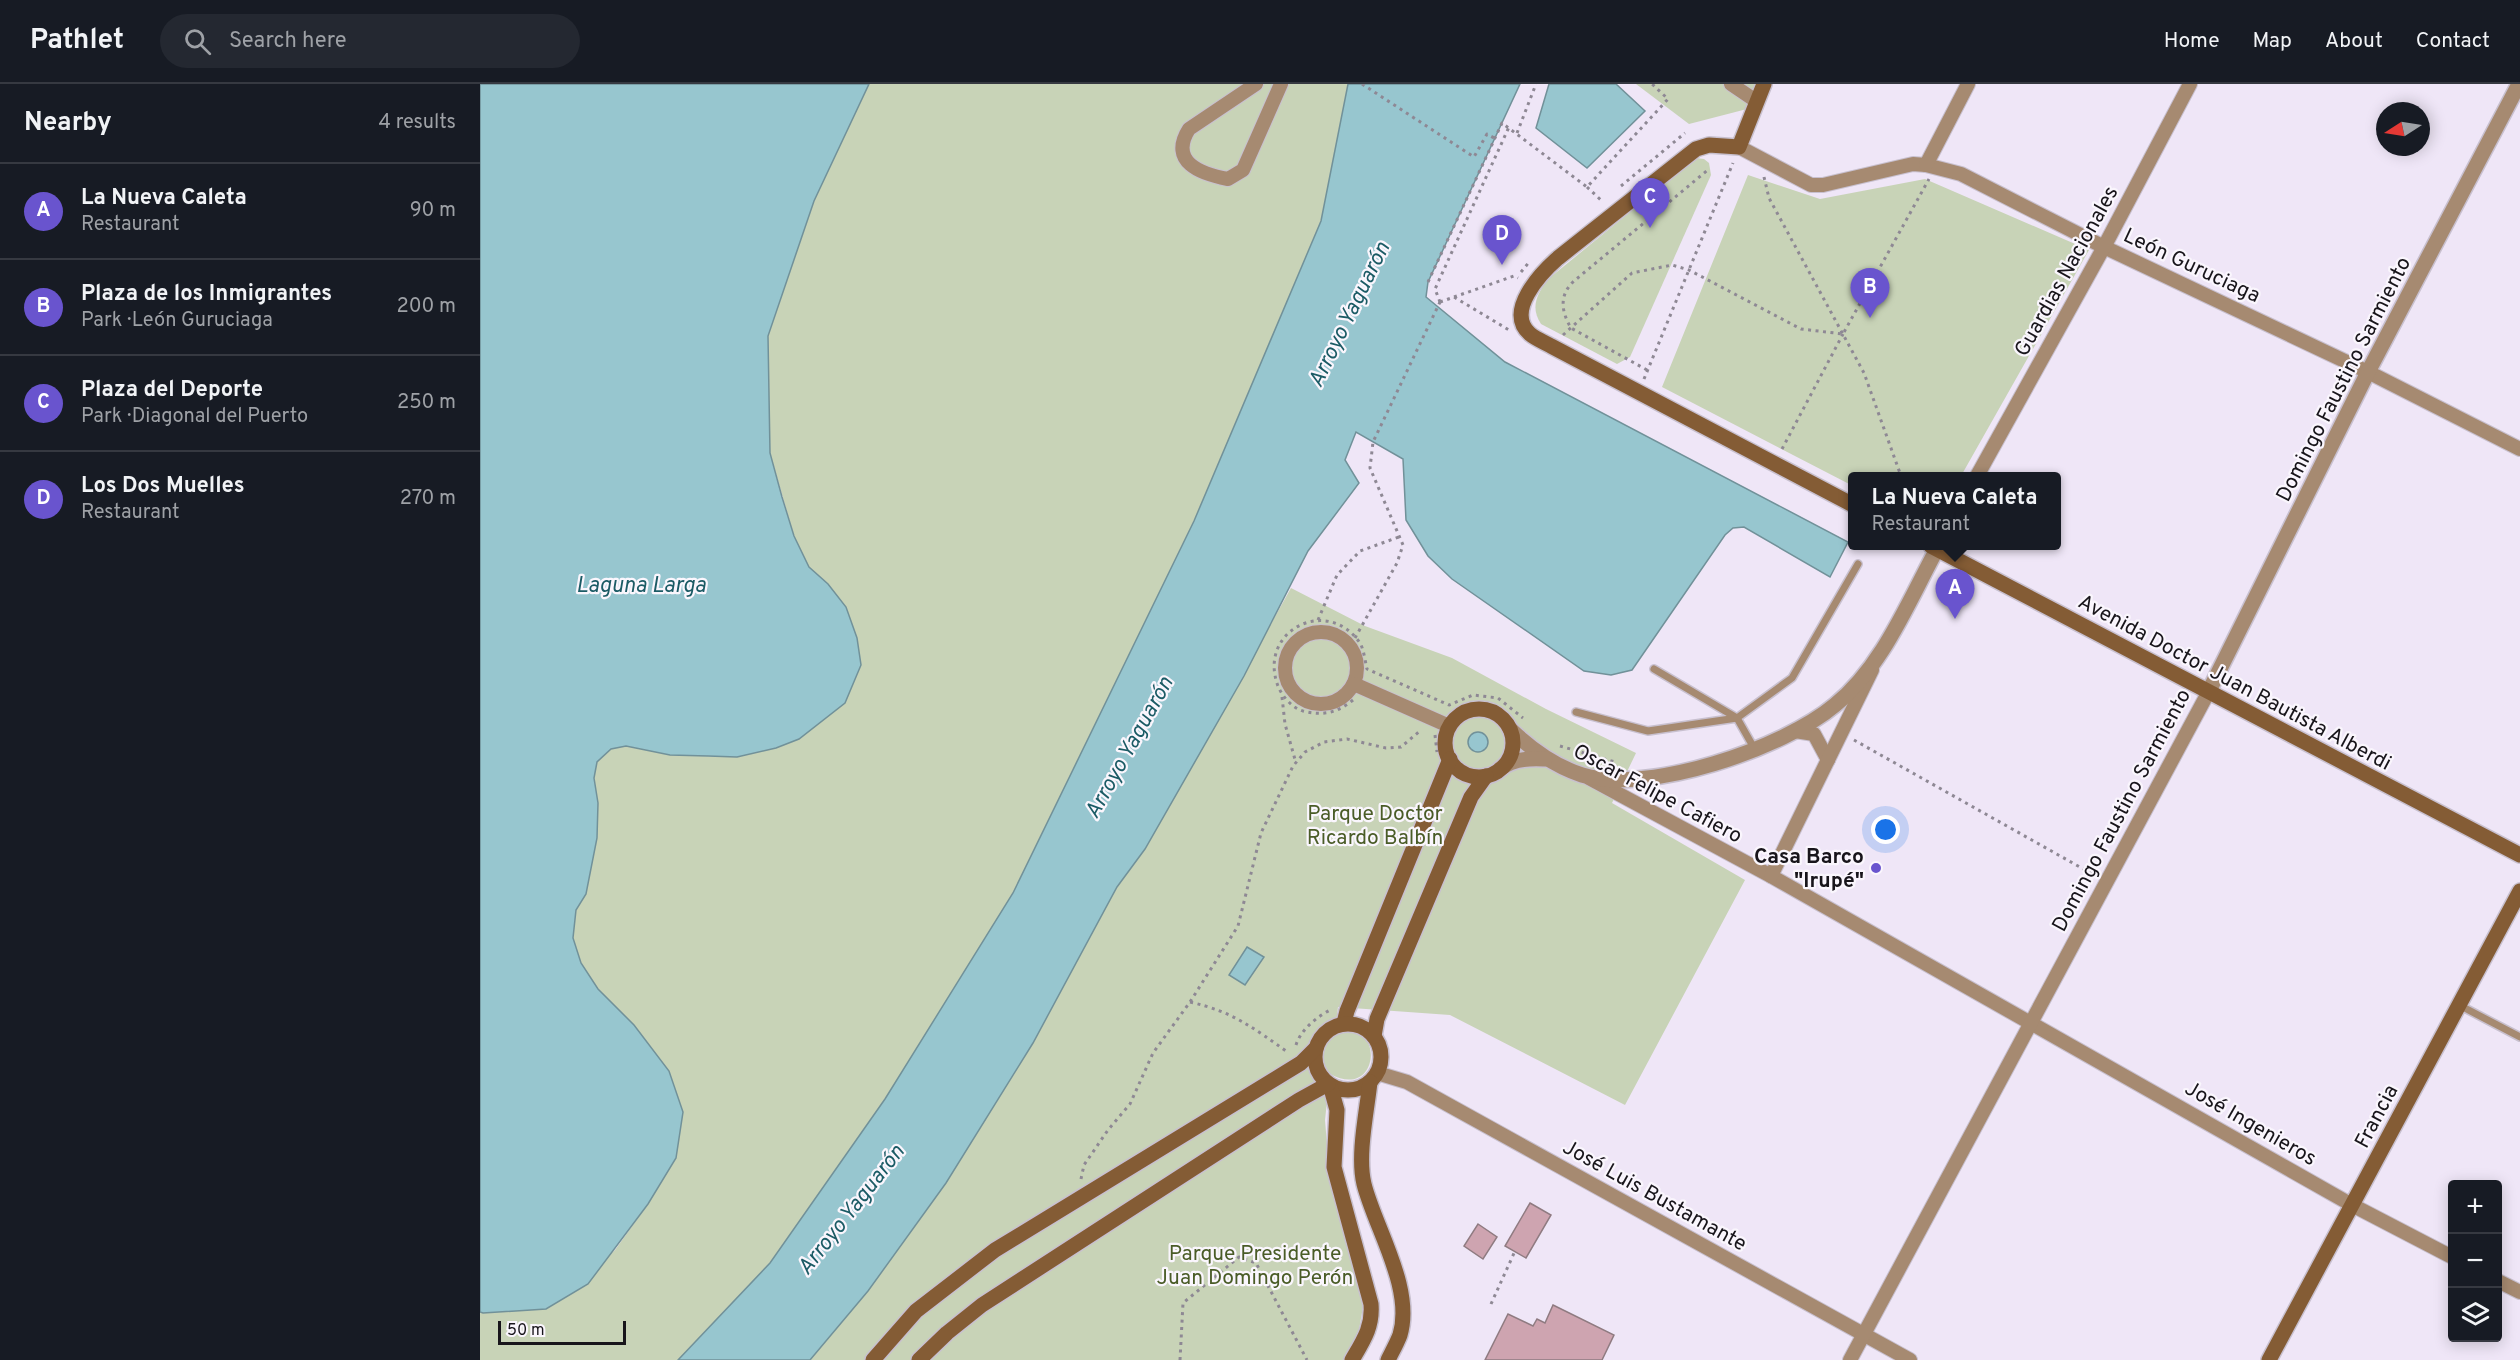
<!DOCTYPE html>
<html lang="en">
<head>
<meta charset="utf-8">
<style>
	body { margin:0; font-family:Overpass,sans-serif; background:#242831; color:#f1f3f6 }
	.controls { position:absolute; right:18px; bottom:18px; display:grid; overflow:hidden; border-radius:6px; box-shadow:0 3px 15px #0003 }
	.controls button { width:54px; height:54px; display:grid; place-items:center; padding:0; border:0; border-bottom:2px solid #363941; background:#171b24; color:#f1f3f6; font:30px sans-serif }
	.compass { position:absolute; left:1896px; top:18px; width:54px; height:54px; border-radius:50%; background:#171b24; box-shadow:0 3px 15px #0003; rotate:258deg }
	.scale { position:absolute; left:18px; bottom:15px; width:128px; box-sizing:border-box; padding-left:6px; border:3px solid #18151b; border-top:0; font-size:16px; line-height:21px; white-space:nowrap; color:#18151b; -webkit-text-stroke:4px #faf6fd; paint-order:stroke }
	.you { position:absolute; left:1406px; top:746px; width:21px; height:21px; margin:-15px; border:4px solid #fff; border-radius:50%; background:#1a73e8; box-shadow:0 0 0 9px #1a73e833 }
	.badge { display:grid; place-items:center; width:39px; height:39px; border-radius:50%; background:#6954ce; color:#fff; font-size:20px; font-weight:700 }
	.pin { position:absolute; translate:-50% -50px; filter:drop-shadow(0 2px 3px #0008) }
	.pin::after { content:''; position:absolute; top:32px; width:21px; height:18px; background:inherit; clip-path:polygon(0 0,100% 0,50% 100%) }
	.popup { position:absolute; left:1368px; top:388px; width:213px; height:78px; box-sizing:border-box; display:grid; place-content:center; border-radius:6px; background:#171b24; filter:drop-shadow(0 2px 4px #0005); font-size:20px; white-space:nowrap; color:#9ea1a6 }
	.popup b { font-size:22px; color:#f1f3f6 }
	.popup::after { content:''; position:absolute; left:50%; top:100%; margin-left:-12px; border:12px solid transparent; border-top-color:#171b24 }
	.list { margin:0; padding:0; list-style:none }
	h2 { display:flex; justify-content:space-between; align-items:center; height:78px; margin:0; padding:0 24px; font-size:26px }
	h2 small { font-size:20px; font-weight:400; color:#9ea1a6 }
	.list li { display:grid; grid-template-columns:39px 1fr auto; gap:18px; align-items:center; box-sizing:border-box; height:96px; padding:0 24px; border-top:2px solid #363941 }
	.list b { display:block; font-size:22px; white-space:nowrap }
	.list p { margin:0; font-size:20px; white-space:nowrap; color:#9ea1a6 }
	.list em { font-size:20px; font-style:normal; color:#9ea1a6 }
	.icon { flex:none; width:33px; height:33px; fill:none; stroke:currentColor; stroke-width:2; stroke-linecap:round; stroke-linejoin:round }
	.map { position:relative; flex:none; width:2040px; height:1276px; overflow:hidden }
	header { display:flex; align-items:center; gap:36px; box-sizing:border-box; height:84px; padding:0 30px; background:#171b24; border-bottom:2px solid #363941 }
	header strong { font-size:28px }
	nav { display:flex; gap:33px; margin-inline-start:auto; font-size:21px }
	.search { width:420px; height:54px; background:#242831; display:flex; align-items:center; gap:15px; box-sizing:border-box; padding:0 21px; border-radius:33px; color:#9ea1a6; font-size:22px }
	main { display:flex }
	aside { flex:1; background:#171b24 }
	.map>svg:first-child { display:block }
</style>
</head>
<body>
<header>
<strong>Pathlet</strong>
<div class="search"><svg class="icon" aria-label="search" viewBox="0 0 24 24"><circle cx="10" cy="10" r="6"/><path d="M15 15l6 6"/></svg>Search here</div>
<nav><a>Home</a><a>Map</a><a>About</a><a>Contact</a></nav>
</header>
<main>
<aside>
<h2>Nearby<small>4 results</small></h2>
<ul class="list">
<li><span class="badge">A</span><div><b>La Nueva Caleta</b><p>Restaurant</p></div><em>90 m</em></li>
<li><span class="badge">B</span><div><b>Plaza de los Inmigrantes</b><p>Park · León Guruciaga</p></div><em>200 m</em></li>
<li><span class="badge">C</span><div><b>Plaza del Deporte</b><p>Park · Diagonal del Puerto</p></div><em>250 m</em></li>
<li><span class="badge">D</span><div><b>Los Dos Muelles</b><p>Restaurant</p></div><em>270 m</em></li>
</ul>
</aside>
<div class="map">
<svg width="2040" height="1276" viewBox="0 0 2040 1276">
	<rect width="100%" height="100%" fill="#efe6f7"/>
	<g fill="#c8d3b7">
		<path d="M389,0H868L841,137L714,437L533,809L405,1015L290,1179L198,1276H0V1228L66,1225L135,1166L168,1120L196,1074L189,987L154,941L118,905L101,879L93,854L96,826L106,810L118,719L114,694L117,678L131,665L146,662L190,671L257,673L296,664L319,655L348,500L329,483L314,452L290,369L288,252L334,117Z"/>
		<path d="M1156,0H1277L1267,25L1209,40Z"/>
		<path d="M1216,74L1224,75L1229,79L1231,91L1150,273L1137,280L1061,240C1050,223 1057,211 1067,196Z"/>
		<path d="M1268,91L1340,115L1445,95L1609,166L1481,392H1373V402L1182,303Z"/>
		<path d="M811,504L885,542L972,574L1066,625L1156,669L1132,719L1265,796L1145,1021L970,931L858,923L855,949C906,931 901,1018 850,990L845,1036L848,1073L852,1096L883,1223L877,1257L863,1276H330L388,1207L466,1099L553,959L637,803L665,765Z"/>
	</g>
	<g fill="#97c6cf" stroke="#719199" stroke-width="1.5">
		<path d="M0,0H389L334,117L288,252L290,369L302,413L314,452L329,483L348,500L366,523L377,554L381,581L365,619L319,655L296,664L257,673L228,672L190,671L146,662L131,665L117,678L114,694L118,719L117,754L106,810L96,826L93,854L101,879L118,905L154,941L189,987L203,1028L196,1074L168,1120L108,1200L66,1225L3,1229L0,1228Z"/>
		<path d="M868,0H1040L948,198L946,213L1025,278L1368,458L1350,493L1264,443L1253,444L1245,451L1152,586L1131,591L1104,587L972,495L948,472L926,436L923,375L876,348L865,376L879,399L828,467L764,592L665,765L637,803L553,959L466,1099L388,1207L330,1276H198L290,1179L405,1015L533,809L714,437L841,137Z"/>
		<path d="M1069,0H1136L1165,27L1107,84L1056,44Z"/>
		<circle cx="998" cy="658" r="10"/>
		<path d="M767,863L784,873L765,901L749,891Z"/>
	</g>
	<g fill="#cea4b0" stroke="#8f7b81" stroke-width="1.5">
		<path d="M1050,1119L1071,1131L1046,1174L1025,1162Z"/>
		<path d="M998,1140L1017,1153L1003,1175L984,1162Z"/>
		<path d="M1073,1221L1134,1251L1122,1276H1005L1028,1230L1053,1242L1057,1235L1065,1239Z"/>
	</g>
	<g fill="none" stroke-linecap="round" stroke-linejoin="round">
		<g stroke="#c8c0cf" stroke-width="10">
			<g id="service">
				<path d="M1096,628L1168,647L1257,634L1174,585"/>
				<path d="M1274,664L1257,634L1312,594L1378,480"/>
				<path d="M1979,921L2040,953"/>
			</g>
		</g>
		<g stroke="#c8c0cf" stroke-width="16">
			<g id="minor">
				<path d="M776,0L709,45C688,78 721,90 748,95L763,86L801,0"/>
				<path d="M1251,0L1276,17"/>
				<path d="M1259,63L1331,101H1343L1433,80L1446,81L1481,90L1624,163L1888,288L2040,365"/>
				<path d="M1446,81L1488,0"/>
				<path d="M1497,392L1624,163L1710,0"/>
				<circle cx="841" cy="584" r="36"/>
				<path d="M874,600L969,642"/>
				<path d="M1315,647L1334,650L1348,676"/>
				<path d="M1109,694L1291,792L1872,1121L1972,1173"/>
				<path d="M1291,792L1392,586"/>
				<path d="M897,989L927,998L1430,1276"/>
				<path d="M2018,1197L2040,1208"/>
				<path d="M1370,1276L1728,609"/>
			</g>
		</g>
		<g stroke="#c8c0cf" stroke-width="18">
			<g id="tertiary">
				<path d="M1728,609L1888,288L2039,0"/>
				<path d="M1030,645C1051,665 1074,682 1102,691C1168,711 1304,664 1355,621C1403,582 1428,518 1457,465"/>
				<path d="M1020,685C1032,675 1051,674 1065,675"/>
			</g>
		</g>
		<g stroke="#c8c0cf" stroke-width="18">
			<g id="secondary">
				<path d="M1284,0L1259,63L1229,61L1216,65L1078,174C1061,189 1024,228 1050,250C1056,255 1064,258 1071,262L1373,421"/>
				<path d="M1451,462L2040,771"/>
				<circle cx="999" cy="659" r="34"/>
				<path d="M864,939L867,927L970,675"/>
				<circle cx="868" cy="973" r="33"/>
				<path d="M894,952L897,935L991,713L1006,692"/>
				<path d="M890,998C887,1027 877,1071 884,1100C895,1144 934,1204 920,1251C917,1259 912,1268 908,1276"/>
				<path d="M850,1001L857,1026L854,1083L891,1220C893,1243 883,1257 872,1276"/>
				<path d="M393,1276L436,1227L515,1166L821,979L836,964"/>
				<path d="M439,1276L467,1249L502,1221L819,1016L848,1000"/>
				<path d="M1789,1276L2040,807"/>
			</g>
		</g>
		<g stroke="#8e8894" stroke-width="3" stroke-dasharray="3 4.5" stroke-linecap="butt">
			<path d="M882,0L994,73L1007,50L1016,55"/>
			<path d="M1037,49L1056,0"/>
			<path d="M1284,93L1289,114L1384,289L1421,392"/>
			<path d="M1141,102L1205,49"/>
			<path d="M1107,103L1122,117"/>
			<path d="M1041,188L1050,177"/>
			<path d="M948,198L1022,39L1107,103L1188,15L1172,0"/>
			<path d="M974,213L1034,192L1038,194"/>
			<path d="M960,218L955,205L1029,43"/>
			<path d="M960,218L974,213L1029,246"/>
			<path d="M1083,251L1152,189L1192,181L1209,186L1321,245L1363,250L1449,95"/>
			<path d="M1167,286L1091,244C1081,227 1079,211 1094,197L1229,85"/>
			<path d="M1164,295L1253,79"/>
			<path d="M1302,365L1363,250"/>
			<path d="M838,536L857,491L880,467L919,453"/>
			<path d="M875,554L917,479L923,461L890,384L893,358L960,218"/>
			<path d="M802,613L805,640L816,679"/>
			<path d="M873,616C857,629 843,632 823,627C812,624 802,612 798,602C777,547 847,511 880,559C884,566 885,577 887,585L969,621L993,611L1018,614L1043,634"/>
			<path d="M955,651L957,668"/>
			<path d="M1374,656L1614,791"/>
			<path d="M1080,662L1135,678"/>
			<path d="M710,918C754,928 773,944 809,969"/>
			<path d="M816,961C821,945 838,932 852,925"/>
			<path d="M601,1095L604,1081L628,1046L650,1020L673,969L710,918L758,842L781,749L813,682L825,668L844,658L867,655L906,664L921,663L941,646"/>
			<path d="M1011,1220L1035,1167"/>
			<path d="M700,1276L703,1219L759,1173L776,1179L827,1276"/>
		</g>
		<use href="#service" stroke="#a68a71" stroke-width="7"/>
		<use href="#minor" stroke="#a68a71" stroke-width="14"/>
		<use href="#tertiary" stroke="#a68a71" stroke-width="15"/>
		<use href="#secondary" stroke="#845c35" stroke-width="15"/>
	</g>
	<circle fill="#6954ce" stroke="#faf6fd" stroke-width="2" cx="1396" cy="784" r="6"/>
	<g text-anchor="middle" stroke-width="4.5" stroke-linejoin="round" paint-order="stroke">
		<g font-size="21" fill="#18151b" stroke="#faf6fd">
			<text transform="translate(1712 181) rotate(25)" y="7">León Guruciaga</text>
			<text transform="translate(1586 187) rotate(-61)" y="7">Guardias Nacionales</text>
			<text transform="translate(1863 295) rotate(-63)" y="7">Domingo Faustino Sarmiento</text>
			<text transform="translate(1755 598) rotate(28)" y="7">Avenida Doctor Juan Bautista Alberdi</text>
			<text transform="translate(1178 709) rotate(28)" y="7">Oscar Felipe Cafiero</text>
			<text transform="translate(1641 726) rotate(-62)" y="7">Domingo Faustino Sarmiento</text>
			<text transform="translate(1896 1032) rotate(-62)" y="7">Francia</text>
			<text transform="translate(1771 1039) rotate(30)" y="7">José Ingenieros</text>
			<text transform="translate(1175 1111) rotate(29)" y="7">José Luis Bustamante</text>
		</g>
		<g font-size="21" fill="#4a5c27" stroke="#faf6fd">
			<text x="895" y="736">Parque Doctor<tspan x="895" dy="24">Ricardo Balbín</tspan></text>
			<text x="775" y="1176">Parque Presidente<tspan x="775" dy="24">Juan Domingo Perón</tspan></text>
		</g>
		<g font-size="21" font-weight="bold" fill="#18151b" stroke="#faf6fd" text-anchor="end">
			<text x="1384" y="779">Casa Barco<tspan x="1384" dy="24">"Irupé"</tspan></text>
		</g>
		<g font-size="22" font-style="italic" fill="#1b5b65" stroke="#faf6fd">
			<text transform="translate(868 230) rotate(-64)" y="8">Arroyo Yaguarón</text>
			<text x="161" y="508">Laguna Larga</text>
			<text transform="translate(648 663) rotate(-61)" y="8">Arroyo Yaguarón</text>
			<text transform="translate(370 1125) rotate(-52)" y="8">Arroyo Yaguarón</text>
		</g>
	</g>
</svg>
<div class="controls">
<button>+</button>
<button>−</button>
<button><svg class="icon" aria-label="layers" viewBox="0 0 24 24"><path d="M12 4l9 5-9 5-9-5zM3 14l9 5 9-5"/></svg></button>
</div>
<svg class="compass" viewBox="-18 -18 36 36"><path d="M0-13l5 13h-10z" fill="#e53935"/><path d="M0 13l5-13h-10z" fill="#9ea1a6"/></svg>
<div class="scale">50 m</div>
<div class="you"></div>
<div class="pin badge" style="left:1475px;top:535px">A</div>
<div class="popup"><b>La Nueva Caleta</b>Restaurant</div>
<div class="pin badge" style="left:1390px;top:234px">B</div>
<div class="pin badge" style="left:1170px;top:144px">C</div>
<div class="pin badge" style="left:1022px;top:181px">D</div>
</div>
</main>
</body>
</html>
